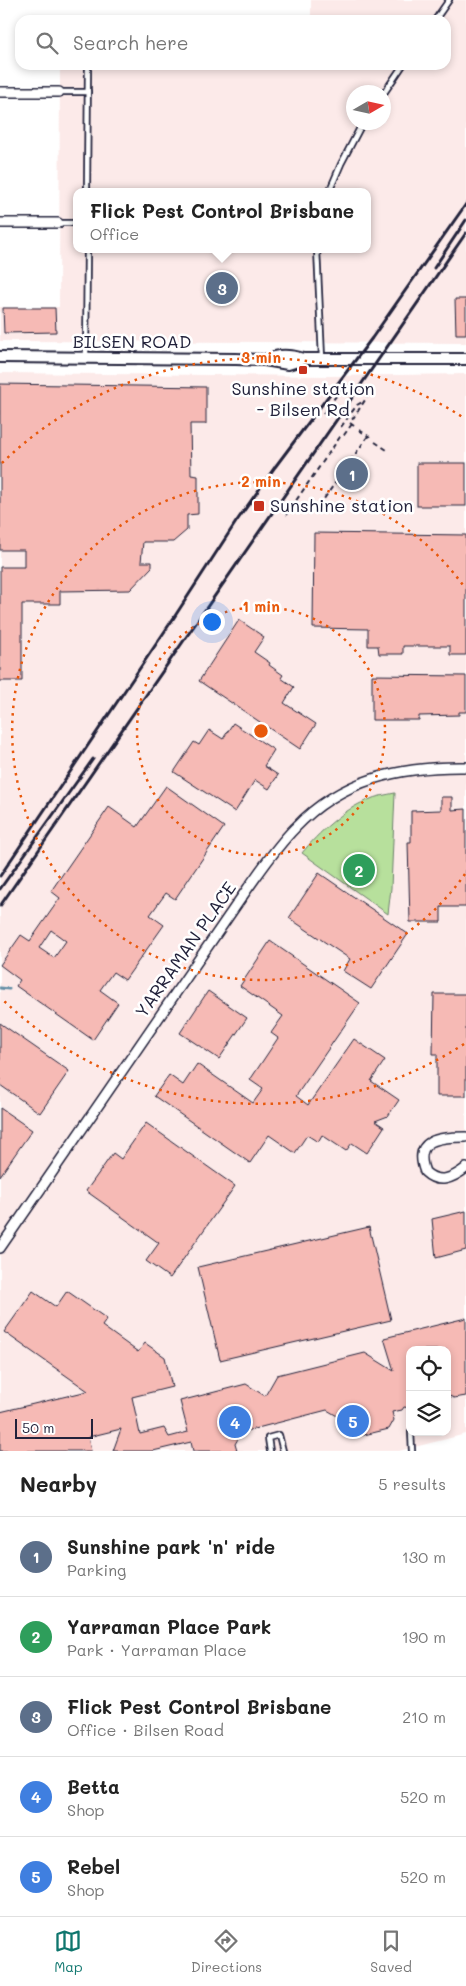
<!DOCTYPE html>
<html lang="en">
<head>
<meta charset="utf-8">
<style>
	body { margin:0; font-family:Mali,sans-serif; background:#f6f6f6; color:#222 }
	.controls { position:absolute; right:15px; bottom:15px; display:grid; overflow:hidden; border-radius:10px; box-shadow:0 2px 8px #0003 }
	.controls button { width:45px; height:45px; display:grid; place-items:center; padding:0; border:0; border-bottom:1px solid #e0e0e0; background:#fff; color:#222; font:25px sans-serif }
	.compass { position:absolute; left:346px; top:85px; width:45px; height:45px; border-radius:50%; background:#fff; box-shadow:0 2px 8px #0003; rotate:81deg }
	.scale { position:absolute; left:15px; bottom:12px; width:78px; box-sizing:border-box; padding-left:5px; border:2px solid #22223b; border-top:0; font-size:14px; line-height:18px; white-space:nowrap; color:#22223b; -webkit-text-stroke:4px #fff; paint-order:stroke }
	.you { position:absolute; left:211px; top:621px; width:18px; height:18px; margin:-12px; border:4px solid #fff; border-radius:50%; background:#1a73e8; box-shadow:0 0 0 8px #1a73e833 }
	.badge { display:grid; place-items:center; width:32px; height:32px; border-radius:50%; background:#0f766e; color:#fff; font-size:16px; font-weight:700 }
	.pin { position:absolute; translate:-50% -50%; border:2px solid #fff; box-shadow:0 1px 5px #0006 }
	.popup { position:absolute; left:73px; top:188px; width:298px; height:65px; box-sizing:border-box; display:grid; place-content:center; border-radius:10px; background:#fff; filter:drop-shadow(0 1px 4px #0005); font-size:16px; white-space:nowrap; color:#767676 }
	.popup b { font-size:19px; color:#222 }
	.popup::after { content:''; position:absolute; left:50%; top:100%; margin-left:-10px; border:10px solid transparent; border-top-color:#fff }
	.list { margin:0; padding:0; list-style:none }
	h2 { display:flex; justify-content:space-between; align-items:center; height:65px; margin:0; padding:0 20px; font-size:21px }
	h2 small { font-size:16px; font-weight:400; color:#767676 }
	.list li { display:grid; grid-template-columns:32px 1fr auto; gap:15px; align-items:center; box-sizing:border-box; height:80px; padding:0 20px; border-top:1px solid #e0e0e0 }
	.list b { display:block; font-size:19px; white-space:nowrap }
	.list p { margin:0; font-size:16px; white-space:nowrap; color:#767676 }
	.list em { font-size:16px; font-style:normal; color:#767676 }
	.icon { flex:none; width:28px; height:28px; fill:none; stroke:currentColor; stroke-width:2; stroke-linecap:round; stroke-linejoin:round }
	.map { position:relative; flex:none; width:466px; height:1451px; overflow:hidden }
	.search { position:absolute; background:#fff; box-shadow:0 2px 8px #0003; left:15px; right:15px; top:15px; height:55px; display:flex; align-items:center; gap:12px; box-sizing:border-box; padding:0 18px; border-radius:15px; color:#767676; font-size:19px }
	.sheet { height:465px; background:#fff }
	nav { display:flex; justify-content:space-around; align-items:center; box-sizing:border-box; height:70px; border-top:1px solid #e0e0e0; background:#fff; font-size:14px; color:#767676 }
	nav a { display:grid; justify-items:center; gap:2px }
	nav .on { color:#0f766e }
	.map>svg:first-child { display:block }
</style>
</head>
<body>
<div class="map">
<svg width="466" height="1451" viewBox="0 0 466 1451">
	<rect width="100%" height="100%" fill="#fff"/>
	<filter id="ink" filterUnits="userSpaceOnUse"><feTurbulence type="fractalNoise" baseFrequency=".02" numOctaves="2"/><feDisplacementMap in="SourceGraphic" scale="10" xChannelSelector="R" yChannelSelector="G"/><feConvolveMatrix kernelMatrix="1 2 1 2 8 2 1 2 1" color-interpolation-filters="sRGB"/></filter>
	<g filter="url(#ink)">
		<g fill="#fceae9" fill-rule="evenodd">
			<path d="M311,0H466V343L0,341V307H59L60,65H446V20H311ZM354,92H384V122H354ZM77,192H367V249H77Z"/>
			<path d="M0,373L328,376L466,374V1434L399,1451H0ZM410,1350H447V1432H410Z"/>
		</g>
		<path fill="#b7e09c" stroke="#6c816c" d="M395,793L391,888L388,914L302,853C318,833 344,809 368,800C376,796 386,795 395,793Z"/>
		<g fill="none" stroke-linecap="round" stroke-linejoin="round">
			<path stroke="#628ea6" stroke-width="3" d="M0,988L9,989"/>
		</g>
		<g fill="#f6bab5" stroke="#22223b" fill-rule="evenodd">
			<path d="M455,299H466V334H456Z"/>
			<path d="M3,308H55L56,332L4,333Z"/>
			<path d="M0,384L206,387V424H190L191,475L198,476V514L187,515V530L173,542H143L141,562H152V567L130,590L60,591V604H22V681H0V567H24V550H0Z"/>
			<rect x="417" y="463" width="49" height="43"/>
			<path d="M314,533L466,535V655H450V646H403V654H379L378,646H368V629L313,628Z"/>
			<path d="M239,620L264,637L254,652L270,663L269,665L283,675L281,678L294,687L284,703L316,724L300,749L199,681Z"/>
			<path d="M372,675L466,676V712H459V715L419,716V720H372Z"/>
			<path d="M233,723L274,750L264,766L278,775L269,789L255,780L235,812L174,772L194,742L199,745L209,730L223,739Z"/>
			<path d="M166,786L224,827L175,899L166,893L150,915L164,925L125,980L113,972L100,990L118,1003L93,1040L16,986L20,980L0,965L21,935L30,941L60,898L51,891L109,807L137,827ZM51,930L66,941L54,958L39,948Z"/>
			<path d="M441,797H452V810L466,809V907H441V922H410L408,842H411V811L441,810Z"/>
			<path d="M319,873L408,934L371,989L343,971L350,959L289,918Z"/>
			<path d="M270,941L360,1003L296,1096L308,1105L354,1039L385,1060L371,1081L399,1100L388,1116L375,1121L384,1127L367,1153L352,1143L346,1151L322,1135L318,1142L307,1135L295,1153L269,1135L250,1163L154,1096L169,1075L183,1085L197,1064L253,1103L263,1089L250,1080L278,1038L271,1033L283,1016L240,986Z"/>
			<path d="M208,991L247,1018L219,1059L180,1033Z"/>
			<path d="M434,994H466V1096H437V1054H433Z"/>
			<path d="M0,1023L69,1071L40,1113L0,1085Z"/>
			<path d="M0,1108L32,1130L0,1176Z"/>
			<path d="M146,1123L235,1186L170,1278L146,1261L159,1243L86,1191L113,1153L121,1159Z"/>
			<path d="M466,1211V1250L436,1258L432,1219Z"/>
			<path d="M369,1227L391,1320L220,1360L198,1267Z"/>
			<path d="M33,1291L56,1307L67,1291L107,1319L102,1326L138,1352L145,1343L165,1357L172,1387L132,1397L140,1434L164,1428L169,1437L188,1432L180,1401L246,1384L265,1396L277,1375L365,1353L394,1371L384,1338L466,1318V1396L454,1398L447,1395V1350H410V1408L404,1407L402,1410L392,1412L394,1420L389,1429L351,1438L343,1433L339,1417L327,1410L242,1432L235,1444L237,1451H193L191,1442L153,1451H113L121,1429L88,1437L91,1451H0V1412L88,1391L4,1332Z"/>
		</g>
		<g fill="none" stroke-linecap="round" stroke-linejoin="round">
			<g stroke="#22223b" stroke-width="8">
				<g id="service">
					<path d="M435,20L449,0"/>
					<path d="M59,92H88"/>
					<path d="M384,93L403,65"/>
					<path d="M87,192L88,65"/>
					<path d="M329,192L341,164L363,122"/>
					<path d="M58,223H77"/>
					<path d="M317,249L322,358"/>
					<path d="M86,356L87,249"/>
					<path d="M411,1432L412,1451"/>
					<path d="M270,1451L268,1438L279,1435L283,1451"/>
				</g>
			</g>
			<g stroke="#22223b" stroke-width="12">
				<g id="minor">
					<path d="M0,92H59"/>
					<path d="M0,223H58"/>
					<path d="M466,1137C441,1137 412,1138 425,1172C439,1185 453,1178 466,1168"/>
					<path d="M0,1248L248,888C263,867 277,846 295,828C341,779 401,766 466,767"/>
				</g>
			</g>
			<g stroke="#22223b" stroke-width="14">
				<g id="tertiary">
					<path d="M0,357L236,359L265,360L288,364L304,359"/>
					<path d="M265,360C280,354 289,355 304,359H466"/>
				</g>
			</g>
			<g stroke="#22223b" stroke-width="2" stroke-dasharray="5 4" stroke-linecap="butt">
				<path d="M323,414L346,382"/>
				<path d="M354,426L350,423L369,394"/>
				<path d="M341,427L357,405L364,401"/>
				<path d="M359,430L370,437"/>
				<path d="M375,442L387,450"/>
				<path d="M319,506L368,436"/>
				<path d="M286,515L340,437L344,435L352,424"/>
			</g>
			<use href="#service" stroke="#fff" stroke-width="4.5"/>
			<use href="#minor" stroke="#fff" stroke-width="9"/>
			<use href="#tertiary" stroke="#fff" stroke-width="10"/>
			<g stroke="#22223b" stroke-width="3">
				<path d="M434,268L466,220"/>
				<path d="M0,876L173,619L236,522L275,467L372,338L466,204"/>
				<path d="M0,889L93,759"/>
				<path d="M0,906L466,233"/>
			</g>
		</g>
	</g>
	<g fill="none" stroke="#e8590c" stroke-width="2.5" stroke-dasharray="2.5 5">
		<circle cx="261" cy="731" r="124"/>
		<path d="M465 874A249 249 0 1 1 465 588"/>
		<path d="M464 1044A373 373 0 0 1 2 999M2 463A373 373 0 0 1 464 418"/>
	</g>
	<g fill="#c8321e" stroke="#fff" stroke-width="2">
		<rect x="298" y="365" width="10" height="10" rx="2.5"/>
		<rect x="253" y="500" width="12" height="12" rx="2.5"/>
	</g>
	<g text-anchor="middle" stroke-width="5" stroke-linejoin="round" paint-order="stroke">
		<g font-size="18" fill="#22223b" stroke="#fff">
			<text x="132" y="348">BILSEN ROAD</text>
			<text transform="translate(186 950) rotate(-55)" y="6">YARRAMAN PLACE</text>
		</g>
		<g font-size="18" fill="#22223b" stroke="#fff">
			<text x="303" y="395">Sunshine station<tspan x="303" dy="21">- Bilsen Rd</tspan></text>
			<text x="270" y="512" text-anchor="start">Sunshine station</text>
		</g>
	</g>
	<circle cx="261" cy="731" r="8" fill="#e8590c" stroke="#fff" stroke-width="2.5"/>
	<g font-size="15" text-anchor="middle" font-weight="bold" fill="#e8590c" stroke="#fff" stroke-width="5" stroke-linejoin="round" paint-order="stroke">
		<text x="261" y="363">3 min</text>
		<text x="261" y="487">2 min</text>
		<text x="261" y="612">1 min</text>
	</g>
</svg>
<div class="controls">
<button><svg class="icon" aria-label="locate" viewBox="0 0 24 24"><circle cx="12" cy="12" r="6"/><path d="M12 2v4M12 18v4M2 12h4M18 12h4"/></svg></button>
<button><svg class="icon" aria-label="layers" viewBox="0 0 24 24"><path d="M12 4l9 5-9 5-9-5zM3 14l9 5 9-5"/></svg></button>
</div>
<svg class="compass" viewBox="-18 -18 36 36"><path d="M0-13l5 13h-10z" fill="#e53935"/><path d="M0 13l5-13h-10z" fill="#767676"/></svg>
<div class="scale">50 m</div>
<div class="you"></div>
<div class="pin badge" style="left:352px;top:474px;background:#5c6f8a">1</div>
<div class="pin badge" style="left:359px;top:870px;background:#2e9e5b">2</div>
<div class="pin badge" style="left:222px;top:288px;background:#5c6f8a">3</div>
<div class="popup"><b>Flick Pest Control Brisbane</b>Office</div>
<div class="pin badge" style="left:235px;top:1422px;background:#3f7fe0">4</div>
<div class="pin badge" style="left:353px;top:1421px;background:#3f7fe0">5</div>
<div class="search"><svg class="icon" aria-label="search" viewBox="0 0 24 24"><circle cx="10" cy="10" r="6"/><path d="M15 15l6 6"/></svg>Search here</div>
</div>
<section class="sheet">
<h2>Nearby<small>5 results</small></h2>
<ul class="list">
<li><span class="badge" style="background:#5c6f8a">1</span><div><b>Sunshine park 'n' ride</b><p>Parking</p></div><em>130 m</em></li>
<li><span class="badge" style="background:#2e9e5b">2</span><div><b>Yarraman Place Park</b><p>Park · Yarraman Place</p></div><em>190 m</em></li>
<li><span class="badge" style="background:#5c6f8a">3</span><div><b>Flick Pest Control Brisbane</b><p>Office · Bilsen Road</p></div><em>210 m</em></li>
<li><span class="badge" style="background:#3f7fe0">4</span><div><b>Betta</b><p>Shop</p></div><em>520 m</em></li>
<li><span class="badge" style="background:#3f7fe0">5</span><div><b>Rebel</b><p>Shop</p></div><em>520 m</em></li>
</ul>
</section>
<nav>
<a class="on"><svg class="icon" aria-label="map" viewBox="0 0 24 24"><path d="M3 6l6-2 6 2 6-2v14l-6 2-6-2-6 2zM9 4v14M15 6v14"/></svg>Map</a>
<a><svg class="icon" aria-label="directions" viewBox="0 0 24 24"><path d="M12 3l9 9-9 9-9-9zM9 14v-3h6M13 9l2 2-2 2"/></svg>Directions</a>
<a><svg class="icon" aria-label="saved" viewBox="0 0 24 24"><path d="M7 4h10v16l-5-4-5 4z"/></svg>Saved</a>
</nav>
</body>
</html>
